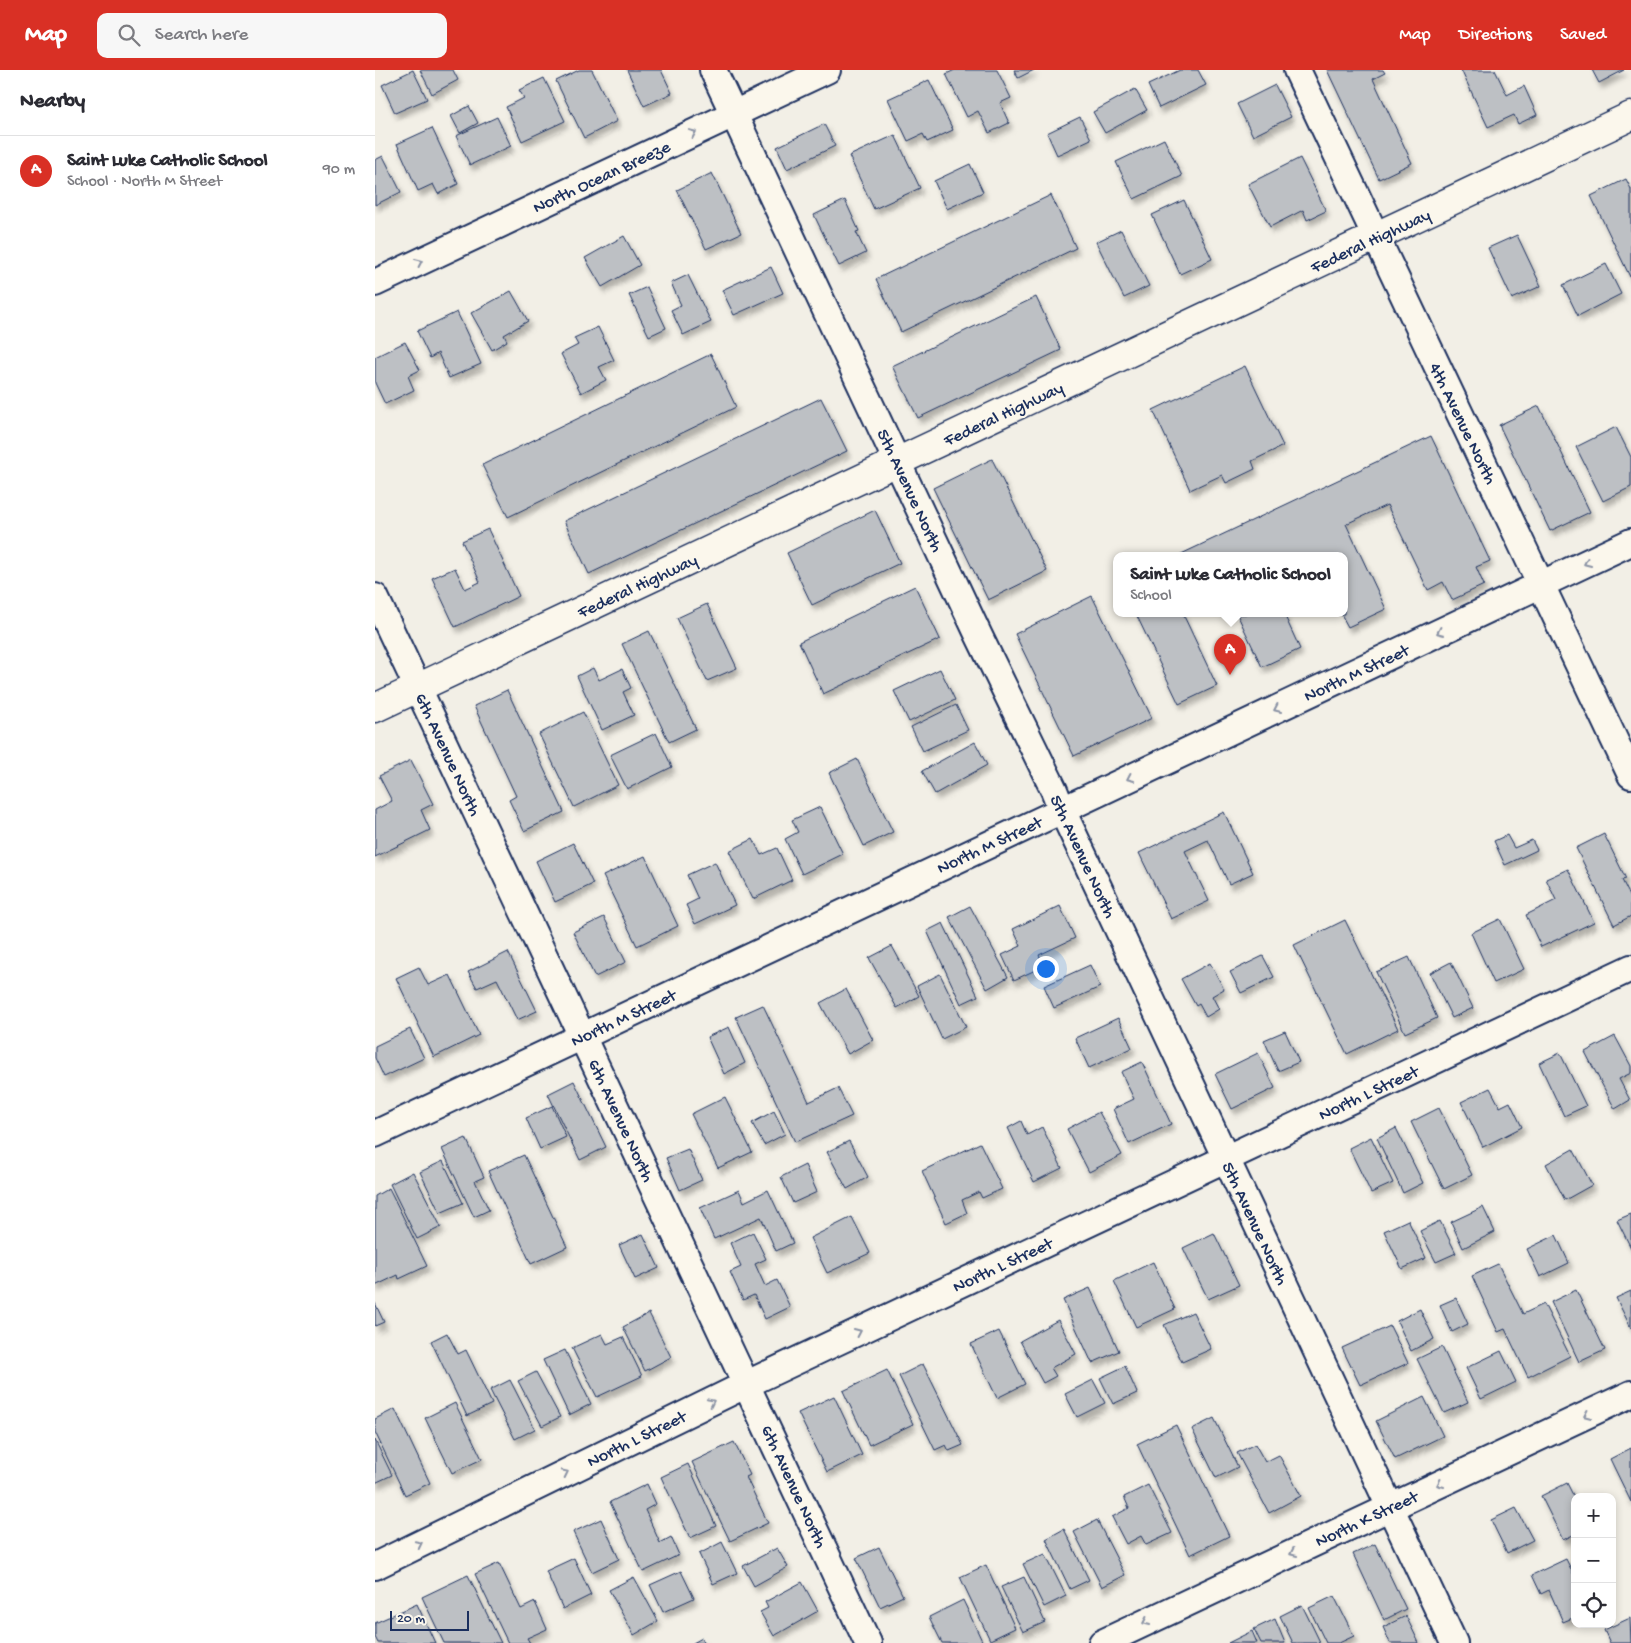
<!DOCTYPE html>
<html lang="en">
<head>
<meta charset="utf-8">
<style>
	body { margin:0; font-family:"Gochi Hand",sans-serif; background:#f7f7f7; color:#2b2b33 }
	.controls { position:absolute; right:15px; bottom:15px; display:grid; overflow:hidden; border-radius:10px; box-shadow:0 2px 8px #0003 }
	.controls button { width:45px; height:45px; display:grid; place-items:center; padding:0; border:0; border-bottom:1px solid #e1e1e2; background:#fff; color:#2b2b33; font:25px sans-serif }
	.scale { position:absolute; left:15px; bottom:12px; width:79px; box-sizing:border-box; padding-left:5px; border:2px solid #1b2f5e; border-top:0; font-size:14px; line-height:18px; white-space:nowrap; color:#1b2f5e; -webkit-text-stroke:4px #fbf7ec; paint-order:stroke }
	.you { position:absolute; left:670px; top:898px; width:18px; height:18px; margin:-12px; border:4px solid #fff; border-radius:50%; background:#1a73e8; box-shadow:0 0 0 8px #1a73e833 }
	.badge { display:grid; place-items:center; width:32px; height:32px; border-radius:50%; background:#d93025; color:#fff; font-size:16px; font-weight:700 }
	.pin { position:absolute; translate:-50% -41px; filter:drop-shadow(0 1px 2px #0008) }
	.pin::after { content:''; position:absolute; top:26px; width:18px; height:15px; background:inherit; clip-path:polygon(0 0,100% 0,50% 100%) }
	.popup { position:absolute; left:738px; top:482px; width:235px; height:65px; box-sizing:border-box; display:grid; place-content:center; border-radius:10px; background:#fff; filter:drop-shadow(0 1px 4px #0005); font-size:16px; white-space:nowrap; color:#7c7c81 }
	.popup b { font-size:19px; color:#2b2b33 }
	.popup::after { content:''; position:absolute; left:50%; top:100%; margin-left:-10px; border:10px solid transparent; border-top-color:#fff }
	.list { margin:0; padding:0; list-style:none }
	h2 { display:flex; justify-content:space-between; align-items:center; height:65px; margin:0; padding:0 20px; font-size:21px }
	h2 small { font-size:16px; font-weight:400; color:#7c7c81 }
	.list li { display:grid; grid-template-columns:32px 1fr auto; gap:15px; align-items:center; box-sizing:border-box; height:70px; padding:0 20px; border-top:1px solid #e1e1e2 }
	.list b { display:block; font-size:19px; white-space:nowrap }
	.list p { margin:0; font-size:16px; white-space:nowrap; color:#7c7c81 }
	.list em { font-size:16px; font-style:normal; color:#7c7c81 }
	.icon { flex:none; width:28px; height:28px; fill:none; stroke:currentColor; stroke-width:2; stroke-linecap:round; stroke-linejoin:round }
	.map { position:relative; flex:none; width:1256px; height:1573px; overflow:hidden }
	header { display:flex; align-items:center; gap:30px; box-sizing:border-box; height:70px; padding:0 25px; background:#d93025; color:#fff }
	header strong { font-size:24px }
	nav { display:flex; gap:28px; margin-inline-start:auto; font-size:18px }
	.search { width:350px; height:45px; background:#f7f7f7; display:flex; align-items:center; gap:12px; box-sizing:border-box; padding:0 18px; border-radius:10px; color:#7c7c81; font-size:19px }
	main { display:flex }
	aside { flex:1; background:#fff }
	.map>svg:first-child { display:block }
</style>
</head>
<body>
<header>
<strong>Map</strong>
<div class="search"><svg class="icon" aria-label="search" viewBox="0 0 24 24"><circle cx="10" cy="10" r="6"/><path d="M15 15l6 6"/></svg>Search here</div>
<nav><a>Map</a><a>Directions</a><a>Saved</a></nav>
</header>
<main>
<aside>
<h2>Nearby<small></small></h2>
<ul class="list">
<li><span class="badge">A</span><div><b>Saint Luke Catholic School</b><p>School · North M Street</p></div><em>90 m</em></li>
</ul>
</aside>
<div class="map">
<svg width="1256" height="1573" viewBox="0 0 1256 1573">
	<defs>
		<filter id="shadow"><feDropShadow dx="3" dy="5.5" stdDeviation="2.5" flood-color="#0004"/></filter>
	</defs>
	<rect width="100%" height="100%" fill="#f2efe6"/>
	<filter id="ink" filterUnits="userSpaceOnUse"><feTurbulence type="fractalNoise" baseFrequency=".02" numOctaves="2"/><feDisplacementMap in="SourceGraphic" scale="10" xChannelSelector="R" yChannelSelector="G"/><feConvolveMatrix kernelMatrix="1 2 1 2 8 2 1 2 1" color-interpolation-filters="sRGB"/></filter>
	<g filter="url(#ink)">
		<g fill="#bdc0c4" stroke="#1b2f5e" filter="url(#shadow)">
			<path d="M38,0L52,29L20,43L7,15Z"/>
			<path d="M45,0H78L83,10L57,24Z"/>
			<path d="M204,0H217L242,51L209,68L181,11Z"/>
			<path d="M252,0H286L297,23L269,36Z"/>
			<path d="M580,0H622L636,28L625,33L634,53L614,63L603,41L592,47L571,4Z"/>
			<path d="M639,0H659L643,8Z"/>
			<path d="M805,0H823L831,15L784,38L773,15Z"/>
			<path d="M952,0H1008L1010,3L998,9L1037,93L1004,109Z"/>
			<path d="M1086,0H1120L1132,25L1149,16L1162,45L1143,54L1139,45L1113,57Z"/>
			<path d="M1217,0H1249L1224,13Z"/>
			<path d="M169,8L190,51L147,71L131,37L149,28L144,20Z"/>
			<path d="M554,10L578,60L552,72L548,64L533,71L513,29Z"/>
			<path d="M900,15L916,47L878,66L862,34Z"/>
			<path d="M760,19L772,40L730,63L718,42Z"/>
			<path d="M94,36L103,53L85,63L76,46Z"/>
			<path d="M122,47L136,76L95,95L81,66Z"/>
			<path d="M705,47L716,69L682,85L672,63Z"/>
			<path d="M449,54L460,76L412,99L402,77Z"/>
			<path d="M57,58L83,114L63,124L58,114L43,121L22,74Z"/>
			<path d="M520,65L545,118L499,139L474,86Z"/>
			<path d="M789,69L807,106L759,129L741,92Z"/>
			<path d="M8,86L26,122L0,135V90Z"/>
			<path d="M925,88L951,141L932,150L928,140L895,157L873,114Z"/>
			<path d="M595,94L608,122L572,139L559,111Z"/>
			<path d="M337,103L366,163L331,179L302,120Z"/>
			<path d="M1251,109L1256,119V209L1216,126Z"/>
			<path d="M676,125L701,178L526,262L501,209Z"/>
			<path d="M470,130L484,161L481,162L491,183L464,196L439,145Z"/>
			<path d="M809,130L837,189L805,204L777,145Z"/>
			<path d="M746,160L774,216L749,228L721,172Z"/>
			<path d="M1142,165L1166,216L1137,229L1113,178Z"/>
			<path d="M249,166L265,195L227,217L210,188Z"/>
			<path d="M1231,194L1246,224L1203,246L1188,215Z"/>
			<path d="M396,197L408,223L359,245L347,220Z"/>
			<path d="M313,205L336,252L308,265L296,240L306,235L296,213Z"/>
			<path d="M272,217L291,258L274,266L254,225Z"/>
			<path d="M136,221L153,251L129,265L132,271L117,280L96,243Z"/>
			<path d="M661,227L686,280L543,348L517,296Z"/>
			<path d="M82,242L106,294L74,308L63,283L55,288L42,261Z"/>
			<path d="M223,257L239,290L224,297L231,310L206,323L186,284L203,275L199,268Z"/>
			<path d="M30,272L45,300L33,306L39,320L10,334L0,313V287Z"/>
			<path d="M336,284L361,337L133,447L107,395Z"/>
			<path d="M870,296L908,376L877,391L880,399L851,413L847,405L815,420L778,340Z"/>
			<path d="M446,328L472,381L214,504L189,451Z"/>
			<path d="M1164,336L1215,442L1175,461L1124,355Z"/>
			<path d="M1241,357L1256,387V417L1228,431L1201,377Z"/>
			<path d="M1056,366L1115,491L1101,497L1109,515L1077,530L1068,512L1053,520L1012,435L971,454L1011,539L973,557L966,544H969V486H802Z"/>
			<path d="M617,389L672,501L613,530L558,418Z"/>
			<path d="M500,440L525,493L437,535L412,483Z"/>
			<path d="M113,459L144,526L80,557L57,508L80,498L90,519L105,512L87,471Z"/>
			<path d="M540,516L565,569L448,624L424,572Z"/>
			<path d="M717,526L777,648L699,686L640,564Z"/>
			<path d="M332,534L362,598L332,611L302,548Z"/>
			<path d="M761,544H808L842,616L804,634Z"/>
			<path d="M862,544H909L925,579L887,597Z"/>
			<path d="M274,561L321,659L294,672L247,574Z"/>
			<path d="M218,598L224,610L247,599L256,618L248,622L259,645L227,660L202,606Z"/>
			<path d="M565,599L580,630L534,652L519,621Z"/>
			<path d="M132,620L189,742L149,761L134,730L141,726L99,636Z"/>
			<path d="M581,635L593,660L548,681L536,657Z"/>
			<path d="M208,642L243,715L199,737L164,664Z"/>
			<path d="M281,663L297,697L252,719L235,685Z"/>
			<path d="M600,672L612,695L560,724L547,701Z"/>
			<path d="M482,689L518,762L489,776L454,703Z"/>
			<path d="M36,690L58,734L46,740L55,760L0,787V740L17,731L4,706Z"/>
			<path d="M445,737L468,784L427,804L410,769L423,762L417,750Z"/>
			<path d="M849,742L878,803L854,814L833,770L810,781L834,831L796,849L764,783Z"/>
			<path d="M1229,764L1251,809L1247,810L1256,828V846L1239,855L1201,778Z"/>
			<path d="M1132,765L1139,778L1157,770L1162,780L1130,795L1119,771Z"/>
			<path d="M378,769L386,785L402,778L417,810L378,829L354,781Z"/>
			<path d="M198,773L218,814L180,832L161,791Z"/>
			<path d="M270,786L303,856L262,876L228,806Z"/>
			<path d="M340,792L360,835L320,854L311,835L323,829L312,805Z"/>
			<path d="M1193,799L1219,852L1166,877L1151,845L1181,830L1171,809Z"/>
			<path d="M595,836L633,907L612,919L574,847Z"/>
			<path d="M685,836L700,868L664,885L669,896L639,910L627,885L646,876L638,859Z"/>
			<path d="M229,847L251,892L220,907L198,862Z"/>
			<path d="M1125,849L1149,899L1119,913L1096,863Z"/>
			<path d="M970,850L1023,959L972,984L919,875Z"/>
			<path d="M568,853L603,926L586,934L552,861Z"/>
			<path d="M517,876L544,926L522,938L494,888Z"/>
			<path d="M133,882L162,941L142,950L122,909L102,918L93,902Z"/>
			<path d="M888,886L899,907L866,923L855,902Z"/>
			<path d="M1034,887L1062,948L1030,963L1001,902Z"/>
			<path d="M1076,892L1098,938L1077,948L1055,903Z"/>
			<path d="M835,893L849,919L837,926L844,939L831,947L824,934L821,936L806,909Z"/>
			<path d="M715,895L725,917L679,938L669,916Z"/>
			<path d="M44,897L53,915L75,905L104,965L59,987L21,908Z"/>
			<path d="M565,904L591,957L567,969L542,916Z"/>
			<path d="M471,919L498,970L473,984L445,933Z"/>
			<path d="M388,935L434,1032L463,1018L477,1046L420,1072L361,947Z"/>
			<path d="M743,948L757,978L714,998L700,968Z"/>
			<path d="M354,957L370,993L349,1004L332,967Z"/>
			<path d="M35,959L49,988L9,1007L0,988V976Z"/>
			<path d="M910,961L924,992L903,1001L889,970Z"/>
			<path d="M1240,966L1256,996V1003L1244,1009L1255,1030L1240,1039L1210,982Z"/>
			<path d="M883,983L900,1018L857,1039L840,1004Z"/>
			<path d="M1185,983L1211,1036L1189,1046L1164,993Z"/>
			<path d="M767,992L796,1054L754,1074L738,1039L759,1029L746,1002Z"/>
			<path d="M199,1011L231,1077L205,1090L173,1024Z"/>
			<path d="M1115,1018L1125,1037L1135,1032L1147,1057L1108,1077L1086,1032Z"/>
			<path d="M350,1027L377,1082L343,1098L316,1044Z"/>
			<path d="M177,1036L191,1067L165,1079L151,1048Z"/>
			<path d="M1064,1038L1097,1105L1069,1119L1036,1052Z"/>
			<path d="M399,1041L410,1064L389,1075L377,1053Z"/>
			<path d="M724,1042L747,1085L714,1102L692,1059Z"/>
			<path d="M646,1051L652,1065L667,1057L687,1098L659,1112L633,1058Z"/>
			<path d="M1021,1058L1048,1113L1028,1123L1002,1068Z"/>
			<path d="M996,1067L1018,1113L996,1123L974,1078Z"/>
			<path d="M91,1068L109,1107L100,1111L114,1140L99,1147L67,1079Z"/>
			<path d="M474,1071L493,1107L472,1119L452,1082Z"/>
			<path d="M605,1073L627,1119L607,1128L604,1122L587,1130L592,1143L571,1153L547,1101Z"/>
			<path d="M313,1079L327,1110L305,1120L291,1088Z"/>
			<path d="M1198,1079L1217,1115L1190,1130L1171,1094Z"/>
			<path d="M149,1085L192,1177L156,1194L113,1101Z"/>
			<path d="M68,1091L88,1133L65,1143L45,1102Z"/>
			<path d="M430,1095L442,1122L418,1133L406,1107Z"/>
			<path d="M38,1102L66,1157L42,1169L15,1114Z"/>
			<path d="M14,1118L52,1196L24,1209L23,1205L0,1216V1126Z"/>
			<path d="M364,1120L369,1132L393,1120L418,1173L401,1181L386,1147L339,1169L325,1138Z"/>
			<path d="M1108,1137L1120,1162L1088,1178L1076,1152Z"/>
			<path d="M1256,1144V1178L1242,1150Z"/>
			<path d="M477,1147L495,1183L452,1203L435,1168Z"/>
			<path d="M1033,1150L1051,1188L1027,1199L1009,1161Z"/>
			<path d="M1065,1151L1081,1183L1061,1192L1045,1161Z"/>
			<path d="M378,1162L391,1189L380,1194L390,1216L402,1210L415,1237L390,1249L379,1225L368,1230L355,1202L366,1197L355,1173Z"/>
			<path d="M839,1163L864,1215L833,1229L808,1178Z"/>
			<path d="M268,1164L284,1198L260,1209L244,1175Z"/>
			<path d="M1181,1165L1194,1193L1165,1207L1152,1179Z"/>
			<path d="M778,1192L800,1239L761,1257L739,1211Z"/>
			<path d="M1123,1194L1148,1244L1169,1234L1195,1286L1153,1307L1130,1259L1123,1262L1097,1206Z"/>
			<path d="M715,1218L744,1281L717,1293L688,1230Z"/>
			<path d="M1201,1220L1230,1280L1204,1292L1176,1232Z"/>
			<path d="M1256,1221V1258L1241,1228Z"/>
			<path d="M1081,1228L1093,1254L1077,1262L1065,1235Z"/>
			<path d="M0,1233L9,1252L0,1256Z"/>
			<path d="M1045,1239L1059,1269L1036,1281L1022,1251Z"/>
			<path d="M818,1242L836,1279L807,1292L789,1255Z"/>
			<path d="M274,1243L296,1287L270,1301L248,1257Z"/>
			<path d="M683,1250L701,1284L676,1298L681,1306L668,1313L645,1271Z"/>
			<path d="M1015,1256L1033,1293L985,1315L967,1278Z"/>
			<path d="M624,1261L650,1314L622,1328L596,1274Z"/>
			<path d="M72,1263L83,1284L91,1280L117,1334L92,1346L56,1271Z"/>
			<path d="M227,1264L232,1274L248,1267L267,1306L222,1327L197,1278Z"/>
			<path d="M1067,1277L1093,1332L1069,1343L1042,1289Z"/>
			<path d="M190,1280L216,1334L194,1345L168,1290Z"/>
			<path d="M1126,1281L1141,1312L1106,1329L1091,1298Z"/>
			<path d="M548,1294L588,1375L574,1381L571,1375L560,1380L524,1306Z"/>
			<path d="M750,1296L762,1323L738,1334L725,1308Z"/>
			<path d="M512,1300L538,1354L494,1375L468,1321Z"/>
			<path d="M161,1302L185,1347L167,1356L143,1311Z"/>
			<path d="M135,1310L160,1359L140,1369L115,1320Z"/>
			<path d="M718,1310L730,1333L702,1347L690,1324Z"/>
			<path d="M459,1326L487,1385L452,1402L423,1343Z"/>
			<path d="M1049,1327L1068,1366L1020,1389L1001,1351Z"/>
			<path d="M80,1333L107,1389L77,1403L50,1348Z"/>
			<path d="M20,1339L55,1413L30,1425L0,1362V1349Z"/>
			<path d="M839,1348L863,1397L841,1408L817,1359Z"/>
			<path d="M801,1355L854,1466L815,1485L762,1374Z"/>
			<path d="M0,1370L17,1405L0,1413Z"/>
			<path d="M359,1372L375,1405L371,1407L393,1453L355,1471L317,1392Z"/>
			<path d="M880,1374L890,1392L904,1385L926,1426L894,1443L862,1383Z"/>
			<path d="M1256,1378V1432L1235,1389Z"/>
			<path d="M313,1394L341,1456L315,1468L286,1407Z"/>
			<path d="M1192,1413L1200,1429V1464L1188,1470L1166,1426Z"/>
			<path d="M272,1414L281,1434L270,1440L285,1473L296,1467L304,1485L268,1502L235,1432Z"/>
			<path d="M773,1415L797,1463L771,1475L766,1466L751,1474L737,1447L754,1438L749,1427Z"/>
			<path d="M1141,1438L1158,1470L1132,1483L1116,1450Z"/>
			<path d="M226,1449L244,1489L217,1502L198,1462Z"/>
			<path d="M722,1450L750,1505L727,1517L699,1462Z"/>
			<path d="M689,1459L714,1510L695,1519L671,1469Z"/>
			<path d="M347,1472L362,1503L338,1514L324,1484Z"/>
			<path d="M1000,1474L1031,1539L1009,1550L978,1484Z"/>
			<path d="M504,1477L528,1526L505,1537L481,1488Z"/>
			<path d="M402,1478L413,1497L379,1516L368,1496Z"/>
			<path d="M670,1484L691,1526L669,1537L648,1494Z"/>
			<path d="M199,1488L216,1525L188,1539L171,1501Z"/>
			<path d="M1191,1489L1200,1507V1547L1188,1552L1174,1520L1166,1524L1157,1505Z"/>
			<path d="M124,1493L146,1539L160,1532L172,1559L152,1568L155,1573H133L100,1504Z"/>
			<path d="M611,1495L640,1558L615,1570L585,1507Z"/>
			<path d="M306,1501L319,1528L288,1542L275,1515Z"/>
			<path d="M93,1505L126,1573H69L47,1527Z"/>
			<path d="M259,1507L283,1551L259,1565L234,1520Z"/>
			<path d="M649,1507L670,1552L648,1562L626,1517Z"/>
			<path d="M427,1512L443,1541L399,1566L385,1542L393,1538L390,1532Z"/>
			<path d="M959,1526L979,1566L964,1573H951L934,1538Z"/>
			<path d="M588,1530L608,1573H567L554,1547Z"/>
			<path d="M42,1534L60,1573H3L0,1567V1553Z"/>
			<path d="M927,1535L945,1572L942,1573H918L905,1546Z"/>
			<path d="M1031,1546L1044,1573H1015L1008,1557Z"/>
			<path d="M1255,1548L1256,1573H1235L1229,1560Z"/>
			<path d="M900,1549L910,1573H886L879,1559Z"/>
			<path d="M877,1561L882,1573H853Z"/>
			<path d="M327,1568L329,1573H318Z"/>
		</g>
		<g fill="none" stroke-linecap="round" stroke-linejoin="round">
			<g stroke="#1b2f5e" stroke-width="30">
				<g id="minor">
					<path d="M338,0L604,566L679,720L687,740L1079,1573"/>
					<path d="M922,0L1256,705"/>
					<path d="M0,213L452,0"/>
					<path d="M0,527L493,1573"/>
					<path d="M0,1064L1256,472"/>
					<path d="M0,1496L372,1314L1256,898"/>
					<path d="M727,1573L1256,1324"/>
				</g>
			</g>
			<g stroke="#1b2f5e" stroke-width="31">
				<path id="secondary" d="M0,638L1256,46"/>
			</g>
			<use href="#minor" stroke="#fbf7ec" stroke-width="26"/>
			<use href="#secondary" stroke="#fbf7ec" stroke-width="28"/>
		</g>
		<defs><path id="oneway-chevron" d="M-2-3.5L2.5 0L-2 3.5" fill="none" stroke-width="1.6" stroke-linecap="round" stroke-linejoin="round" transform="scale(1.25)"/></defs>
		<g stroke="#8b93a5">
			<use href="#oneway-chevron" transform="translate(318 63) rotate(-25)"/>
			<use href="#oneway-chevron" transform="translate(44 192) rotate(-25)"/>
			<use href="#oneway-chevron" transform="translate(1212 493) rotate(155)"/>
			<use href="#oneway-chevron" transform="translate(1065 562) rotate(155)"/>
			<use href="#oneway-chevron" transform="translate(902 639) rotate(155)"/>
			<use href="#oneway-chevron" transform="translate(755 708) rotate(155)"/>
			<use href="#oneway-chevron" transform="translate(483 1262) rotate(-25)"/>
			<use href="#oneway-chevron" transform="translate(336 1332) rotate(-26)"/>
			<use href="#oneway-chevron" transform="translate(1212 1345) rotate(155)"/>
			<use href="#oneway-chevron" transform="translate(190 1403) rotate(-26)"/>
			<use href="#oneway-chevron" transform="translate(1065 1414) rotate(155)"/>
			<use href="#oneway-chevron" transform="translate(44 1474) rotate(-26)"/>
			<use href="#oneway-chevron" transform="translate(918 1483) rotate(155)"/>
			<use href="#oneway-chevron" transform="translate(771 1552) rotate(155)"/>
		</g>
	</g>
	<g text-anchor="middle" stroke-width="4" stroke-linejoin="round" paint-order="stroke">
		<g font-size="18" fill="#1b2f5e" stroke="#fbf7ec">
			<text transform="translate(226 106) rotate(-25)" y="6">North Ocean Breeze</text>
			<text transform="translate(995 170) rotate(-25)" y="6">Federal Highway</text>
			<text transform="translate(628 343) rotate(-25)" y="6">Federal Highway</text>
			<text transform="translate(1089 353) rotate(64)" y="6">4th Avenue North</text>
			<text transform="translate(536 420) rotate(65)" y="6">5th Avenue North</text>
			<text transform="translate(262 515) rotate(-25)" y="6">Federal Highway</text>
			<text transform="translate(981 602) rotate(-25)" y="6">North M Street</text>
			<text transform="translate(74 684) rotate(65)" y="6">6th Avenue North</text>
			<text transform="translate(614 774) rotate(-25)" y="6">North M Street</text>
			<text transform="translate(709 786) rotate(65)" y="6">5th Avenue North</text>
			<text transform="translate(248 947) rotate(-25)" y="6">North M Street</text>
			<text transform="translate(993 1022) rotate(-25)" y="6">North L Street</text>
			<text transform="translate(247 1050) rotate(65)" y="6">6th Avenue North</text>
			<text transform="translate(881 1153) rotate(65)" y="6">5th Avenue North</text>
			<text transform="translate(627 1194) rotate(-25)" y="6">North L Street</text>
			<text transform="translate(261 1368) rotate(-26)" y="6">North L Street</text>
			<text transform="translate(420 1416) rotate(65)" y="6">6th Avenue North</text>
			<text transform="translate(991 1448) rotate(-25)" y="6">North K Street</text>
		</g>
	</g>
</svg>
<div class="controls">
<button>+</button>
<button>−</button>
<button><svg class="icon" aria-label="locate" viewBox="0 0 24 24"><circle cx="12" cy="12" r="6"/><path d="M12 2v4M12 18v4M2 12h4M18 12h4"/></svg></button>
</div>
<div class="scale">20 m</div>
<div class="you"></div>
<div class="pin badge" style="left:855px;top:605px">A</div>
<div class="popup"><b>Saint Luke Catholic School</b>School</div>
</div>
</main>
</body>
</html>
